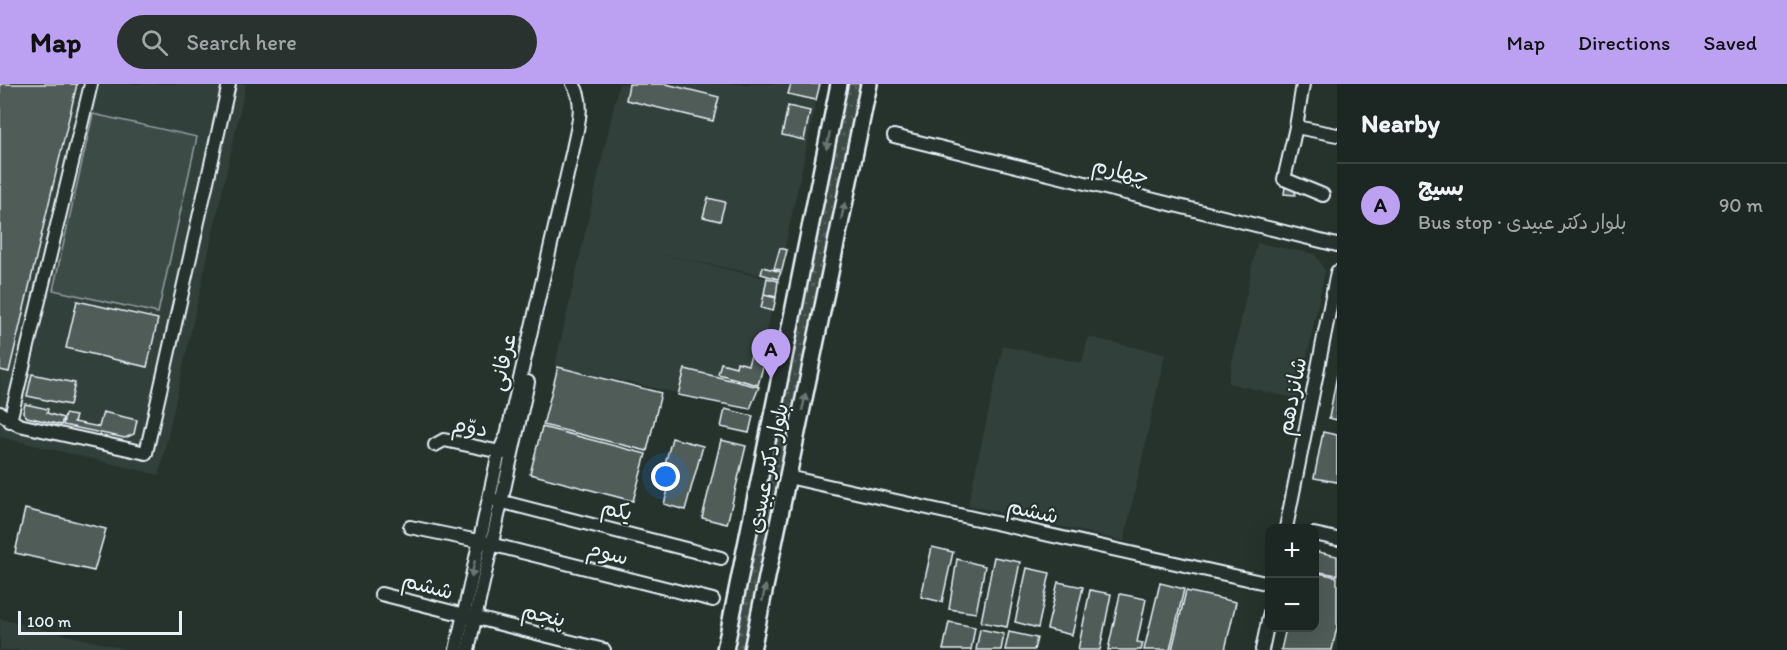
<!DOCTYPE html>
<html lang="en">
<head>
<meta charset="utf-8">
<style>
	body { margin:0; font-family:Itim,"Playpen Sans Arabic",sans-serif; background:#29322f; color:#f1f3f6 }
	.controls { position:absolute; right:18px; bottom:18px; display:grid; overflow:hidden; border-radius:12px; box-shadow:0 6px 24px #0002 }
	.controls button { width:54px; height:54px; display:grid; place-items:center; padding:0; border:0; border-bottom:2px solid #3a4340; background:#1c2622; color:#f1f3f6; font:30px sans-serif }
	.scale { position:absolute; left:18px; bottom:15px; width:164px; box-sizing:border-box; padding-left:6px; border:3px solid #e8f1f8; border-top:0; font-size:16px; line-height:21px; white-space:nowrap; color:#e8f1f8; -webkit-text-stroke:4px #26332d; paint-order:stroke }
	.you { position:absolute; left:666px; top:393px; width:21px; height:21px; margin:-15px; border:4px solid #fff; border-radius:50%; background:#1a73e8; box-shadow:0 0 0 9px #1a73e833 }
	.badge { display:grid; place-items:center; width:39px; height:39px; border-radius:50%; background:#bca0f2; color:#111; font-size:20px; font-weight:700 }
	.pin { position:absolute; translate:-50% -50px; filter:drop-shadow(0 2px 3px #0008) }
	.pin::after { content:''; position:absolute; top:32px; width:21px; height:18px; background:inherit; clip-path:polygon(0 0,100% 0,50% 100%) }
	.list { margin:0; padding:0; list-style:none }
	h2 { display:flex; justify-content:space-between; align-items:center; height:78px; margin:0; padding:0 24px; font-size:26px }
	h2 small { font-size:20px; font-weight:400; color:#a0a5a5 }
	.list li { display:grid; grid-template-columns:39px 1fr auto; gap:18px; align-items:center; box-sizing:border-box; height:84px; padding:0 24px; border-top:2px solid #3a4340 }
	.list b { display:block; font-size:22px; white-space:nowrap }
	.list p { margin:0; font-size:20px; white-space:nowrap; color:#a0a5a5 }
	.list em { font-size:20px; font-style:normal; color:#a0a5a5 }
	.icon { flex:none; width:33px; height:33px; fill:none; stroke:currentColor; stroke-width:2; stroke-linecap:round; stroke-linejoin:round }
	.map { position:relative; flex:none; width:1337px; height:566px; overflow:hidden }
	header { display:flex; align-items:center; gap:36px; box-sizing:border-box; height:84px; padding:0 30px; background:#bca0f2; color:#111 }
	header strong { font-size:28px }
	nav { display:flex; gap:33px; margin-inline-start:auto; font-size:21px }
	.search { width:420px; height:54px; background:#29322f; display:flex; align-items:center; gap:15px; box-sizing:border-box; padding:0 21px; border-radius:33px; color:#a0a5a5; font-size:22px }
	main { display:flex }
	aside { flex:1; background:#1c2622 }
	.map>svg:first-child { display:block }
</style>
</head>
<body>
<header>
<strong>Map</strong>
<div class="search"><svg class="icon" aria-label="search" viewBox="0 0 24 24"><circle cx="10" cy="10" r="6"/><path d="M15 15l6 6"/></svg>Search here</div>
<nav><a>Map</a><a>Directions</a><a>Saved</a></nav>
</header>
<main>
<div class="map">
<svg width="1337" height="566" viewBox="0 0 1337 566">
	<defs>
		<pattern id="grass-dots" width="8" height="8" patternUnits="userSpaceOnUse" patternTransform="scale(1.5)"><rect width="8" height="8" fill="#3e4b47"/><path d="M2 2h.1M6 6h.1" fill="none" stroke="#5a6562" stroke-width="1.8" stroke-linecap="round"/></pattern>
	</defs>
	<rect width="100%" height="100%" fill="#26332d"/>
	<filter id="ink" filterUnits="userSpaceOnUse"><feTurbulence type="fractalNoise" baseFrequency=".0167" numOctaves="2"/><feDisplacementMap in="SourceGraphic" scale="12" xChannelSelector="R" yChannelSelector="G"/><feConvolveMatrix kernelMatrix="1 2 1 2 8 2 1 2 1" color-interpolation-filters="sRGB"/></filter>
	<g filter="url(#ink)">
		<g fill="#333f3a">
			<path d="M0,0H246L159,391L1,353L0,356Z"/>
			<path d="M619,0H820L778,195L653,168L778,197L750,325L555,282Z"/>
			<path d="M1257,159L1315,170L1325,187L1298,315L1228,299Z"/>
			<path d="M1088,253L1165,270L1124,457L968,421L1003,262L1082,279Z"/>
			<path d="M0,535L129,566H0Z"/>
		</g>
		<path fill="url(#grass-dots)" stroke="#939ea0" stroke-width="1.5" d="M847,0H863L746,566H730Z"/>
		<path fill="#3e4b47" stroke="#939ea0" stroke-width="1.5" d="M93,30L197,53L158,229L53,206Z"/>
		<g fill="#505c59" stroke="#e8f1f8" stroke-width="1.5">
			<path d="M0,0H77L9,288L0,286Z"/>
			<path d="M629,0H666L719,13L713,37L626,16Z"/>
			<path d="M791,0H820L816,16L788,10Z"/>
			<path d="M788,22L810,27L804,56L782,51Z"/>
			<path d="M1285,103L1296,104L1295,111L1284,110Z"/>
			<path d="M708,114L725,118L720,137L703,133Z"/>
			<path d="M780,164L787,166L782,186L774,185Z"/>
			<path d="M763,183L781,188L778,195L761,190Z"/>
			<path d="M767,194L778,197L776,213L764,210Z"/>
			<path d="M764,211L776,214L773,227L761,224Z"/>
			<path d="M77,217L158,235L147,283L66,264Z"/>
			<path d="M752,268L766,272L758,301L718,290L721,279L736,283L737,278L748,281Z"/>
			<path d="M558,283L661,309L647,367L543,341Z"/>
			<path d="M685,285L759,303L750,325L678,311Z"/>
			<path d="M32,290L75,299L70,321L27,312Z"/>
			<path d="M1337,291V336L1329,334Z"/>
			<path d="M25,320L48,325L47,329L63,334L61,341L27,333L23,328Z"/>
			<path d="M725,325L753,332L749,349L721,343Z"/>
			<path d="M103,328L137,336L134,350L125,354L63,341L65,330L76,332L74,338L99,343Z"/>
			<path d="M542,343L646,370L633,417L530,390Z"/>
			<path d="M1323,348L1337,351V398L1314,394Z"/>
			<path d="M672,354L703,362L685,426L664,420L672,391L663,388Z"/>
			<path d="M721,356L746,362L727,440L702,434Z"/>
			<path d="M25,425L106,445L94,487L15,469Z"/>
			<path d="M932,463L953,468L942,518L921,513Z"/>
			<path d="M1314,467L1337,472V491L1314,487Z"/>
			<path d="M994,473L1020,478L1007,543L981,538Z"/>
			<path d="M957,475L985,482L976,529L949,525Z"/>
			<path d="M1027,484L1050,489L1038,544L1015,538Z"/>
			<path d="M1319,489L1337,493V543L1332,566H1281L1286,544H1314V504Z"/>
			<path d="M1058,498L1083,503L1072,551L1047,545Z"/>
			<path d="M1160,499L1184,505L1170,566H1144Z"/>
			<path d="M1090,506L1111,510L1100,566H1078Z"/>
			<path d="M1186,507L1236,518L1225,566H1172Z"/>
			<path d="M1120,510L1146,515L1137,558L1143,559L1141,566H1108Z"/>
			<path d="M949,538L975,543L971,566H943Z"/>
			<path d="M980,545L1004,550L1001,566H976Z"/>
			<path d="M1009,548L1037,554L1034,566H1005Z"/>
		</g>
		<g fill="none" stroke-linecap="round" stroke-linejoin="round">
			<g stroke="#e8f1f8" stroke-width="16">
				<g id="minor">
					<path d="M1296,43L1303,0"/>
					<path d="M894,52L1337,161"/>
					<path d="M1323,111L1284,95L1296,43L1337,51"/>
					<path d="M0,329L19,341L146,369L229,0"/>
					<path d="M10,337L91,0"/>
					<path d="M435,361L444,356L505,369"/>
					<path d="M788,393L1270,500"/>
					<path d="M495,416L721,474"/>
					<path d="M410,443L478,457L713,516"/>
					<path d="M1286,444L1337,188"/>
					<path d="M1314,450L1337,455"/>
					<path d="M381,510L604,566"/>
					<path d="M456,566L499,368L507,351L573,65C577,44 586,19 573,0"/>
					<path d="M468,566L528,298"/>
					<path d="M1262,566L1270,528"/>
				</g>
			</g>
			<g stroke="#e8f1f8" stroke-width="20">
				<g id="major">
					<path d="M725,566L839,0"/>
					<path d="M752,566L869,0"/>
				</g>
			</g>
			<use href="#minor" stroke="#26332d" stroke-width="12"/>
			<use href="#major" stroke="#26332d" stroke-width="15"/>
		</g>
		<defs><path id="oneway-solid" d="M-6-.8H1V-3.2L6.5 0L1 3.2V.8H-6Z" transform="scale(1.5)"/></defs>
		<g fill="#6a7674">
			<use href="#oneway-solid" transform="translate(828 57) rotate(101)"/>
			<use href="#oneway-solid" transform="translate(843 127) rotate(-78)"/>
			<use href="#oneway-solid" transform="translate(804 318) rotate(-78)"/>
			<use href="#oneway-solid" transform="translate(473 485) rotate(102)"/>
			<use href="#oneway-solid" transform="translate(764 509) rotate(-78)"/>
		</g>
	</g>
	<g text-anchor="middle" stroke-width="4.5" stroke-linejoin="round" paint-order="stroke">
		<g font-size="22" fill="#e8f1f8" stroke="#26332d">
			<text transform="translate(1121 86) rotate(14)" y="8">چهارم</text>
			<text transform="translate(502 278) rotate(-77)" y="8">عرفانی</text>
			<text transform="translate(1291 312) rotate(-79)" y="8">شانزدهم</text>
			<text transform="translate(470 342) rotate(9)" y="8">دوّم</text>
			<text transform="translate(767 384) rotate(-78)" y="8">بلوار دکتر عبیدی</text>
			<text transform="translate(617 425) rotate(14)" y="8">یکم</text>
			<text transform="translate(1033 426) rotate(13)" y="8">ششم</text>
			<text transform="translate(608 468) rotate(14)" y="8">سوم</text>
			<text transform="translate(428 501) rotate(15)" y="8">ششم</text>
			<text transform="translate(544 530) rotate(14)" y="8">پنجم</text>
		</g>
	</g>
</svg>
<div class="controls">
<button>+</button>
<button>−</button>
</div>
<div class="scale">100 m</div>
<div class="you"></div>
<div class="pin badge" style="left:771px;top:295px">A</div>
</div>
<aside>
<h2>Nearby<small></small></h2>
<ul class="list">
<li><span class="badge">A</span><div><b>بسیج</b><p>Bus stop · بلوار دکتر عبیدی</p></div><em>90 m</em></li>
</ul>
</aside>
</main>
</body>
</html>
